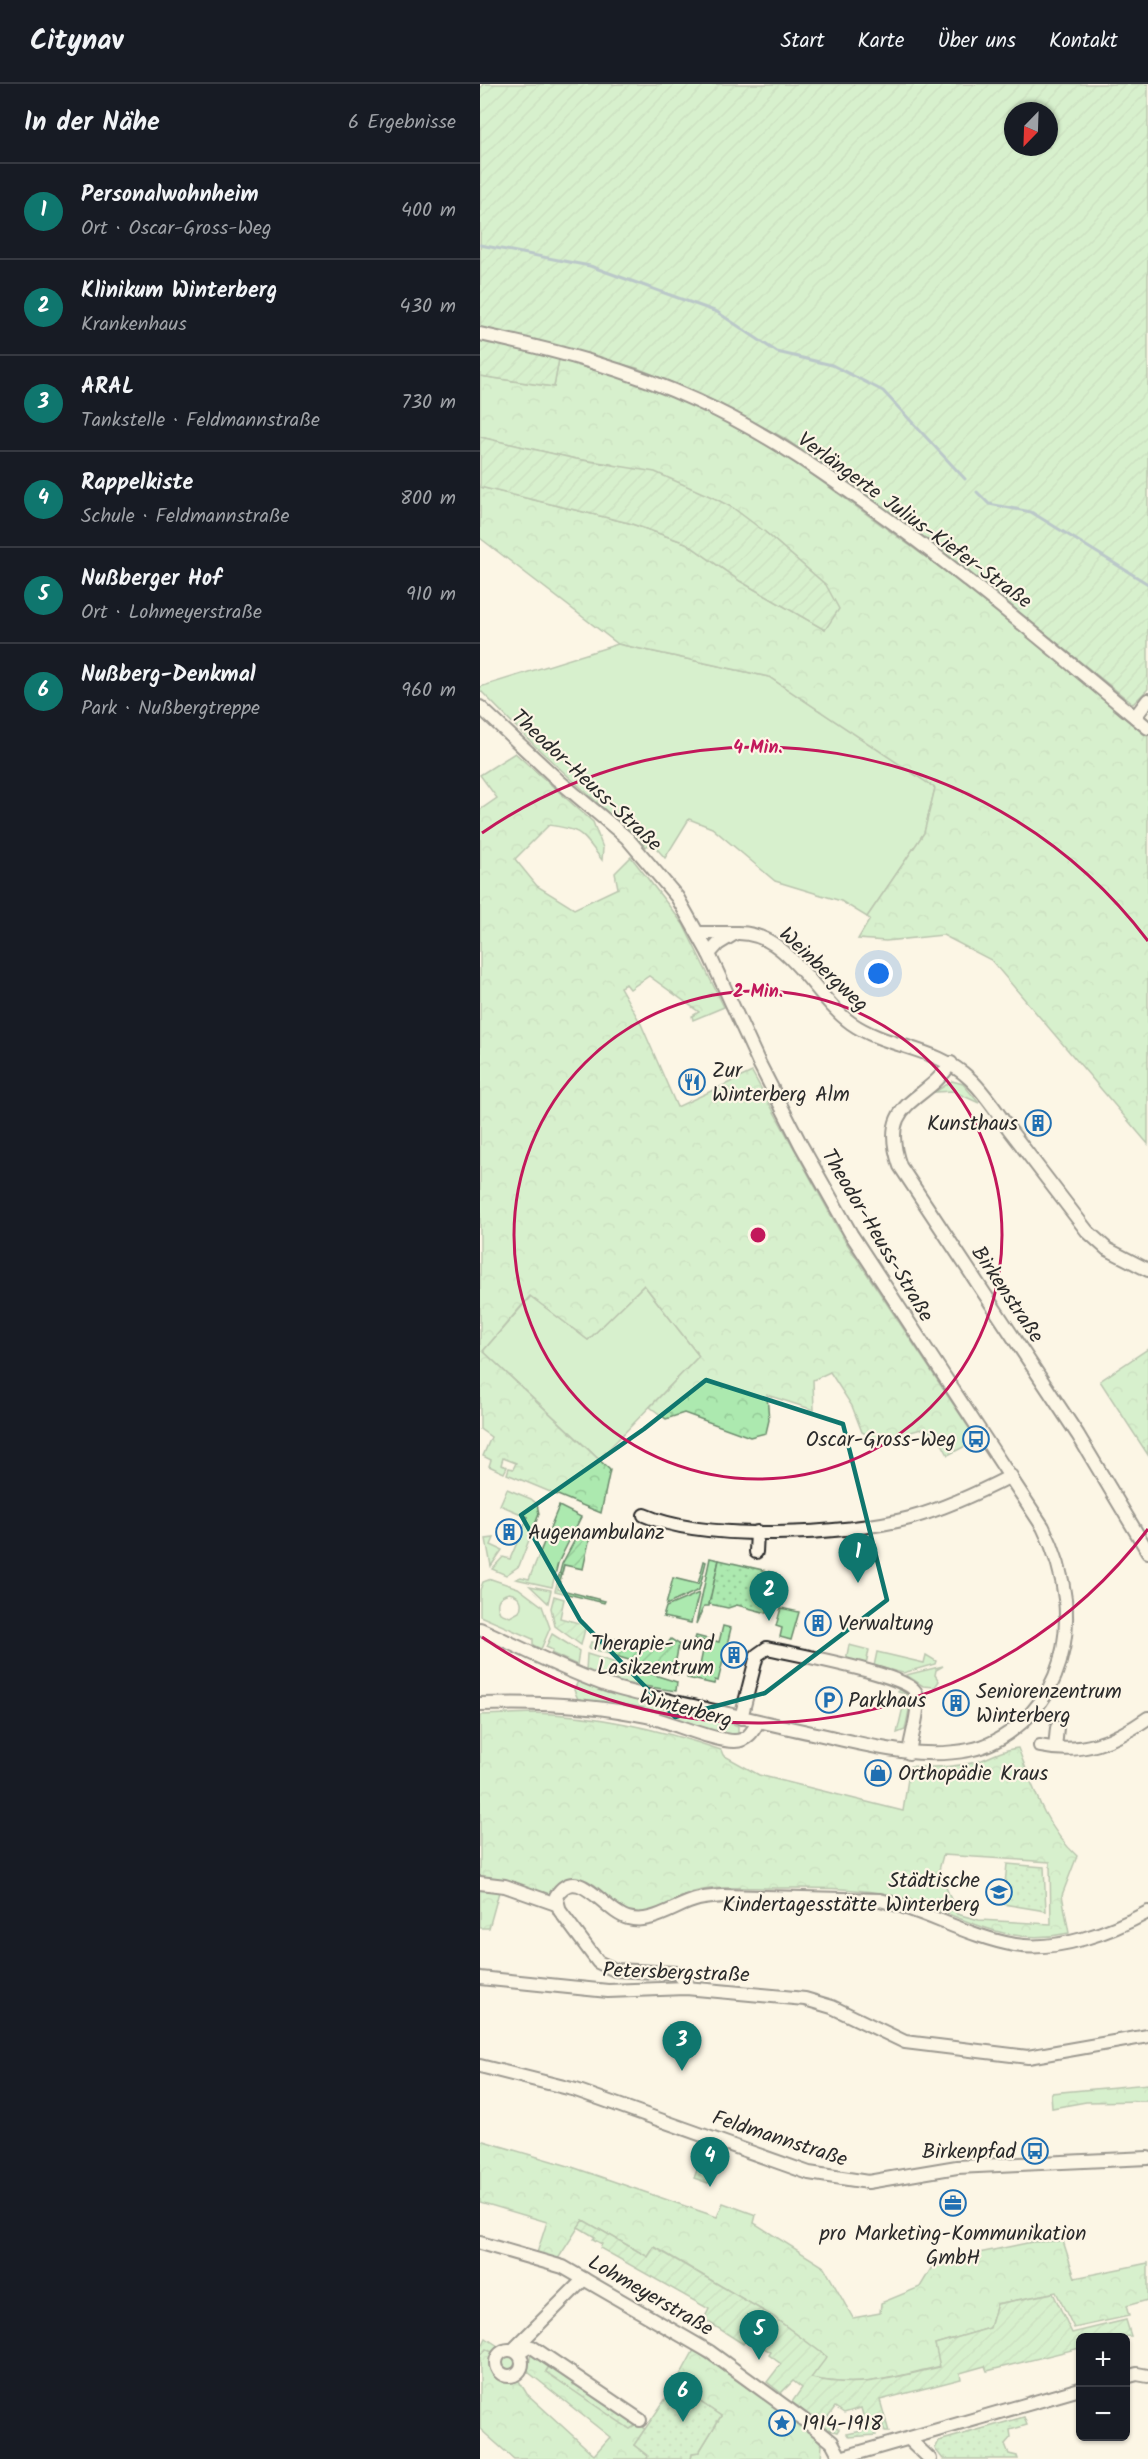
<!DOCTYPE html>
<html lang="de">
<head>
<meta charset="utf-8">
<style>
	body { margin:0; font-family:Kalam,sans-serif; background:#20242c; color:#f1f3f6 }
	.controls { position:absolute; right:18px; bottom:18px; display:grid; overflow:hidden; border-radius:9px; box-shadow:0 2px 4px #0004 }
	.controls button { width:54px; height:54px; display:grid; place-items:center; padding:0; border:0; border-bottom:2px solid #363941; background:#171b24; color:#f1f3f6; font:30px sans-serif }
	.compass { position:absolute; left:524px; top:18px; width:54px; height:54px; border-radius:50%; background:#171b24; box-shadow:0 2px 4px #0004; rotate:203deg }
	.you { position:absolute; left:399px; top:890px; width:21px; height:21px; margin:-15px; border:4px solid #fff; border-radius:50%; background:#1a73e8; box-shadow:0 0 0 9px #1a73e833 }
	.badge { display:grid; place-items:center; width:39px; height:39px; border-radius:50%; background:#0f766e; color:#fff; font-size:20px; font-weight:700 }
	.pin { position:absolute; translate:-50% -50px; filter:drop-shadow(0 2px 3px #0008) }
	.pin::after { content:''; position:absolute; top:32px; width:21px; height:18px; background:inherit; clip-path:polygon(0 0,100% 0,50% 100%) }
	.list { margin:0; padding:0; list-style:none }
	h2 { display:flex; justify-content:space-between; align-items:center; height:78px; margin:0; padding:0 24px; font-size:26px }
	h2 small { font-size:20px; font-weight:400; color:#9ea1a6 }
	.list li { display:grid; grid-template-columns:39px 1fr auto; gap:18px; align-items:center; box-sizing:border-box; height:96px; padding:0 24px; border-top:2px solid #363941 }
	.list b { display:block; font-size:22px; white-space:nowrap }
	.list p { margin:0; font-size:20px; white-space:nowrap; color:#9ea1a6 }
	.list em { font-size:20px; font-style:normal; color:#9ea1a6 }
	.map { position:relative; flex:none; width:668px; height:2375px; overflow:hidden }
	header { display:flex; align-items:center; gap:36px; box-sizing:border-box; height:84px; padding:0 30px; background:#171b24; border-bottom:2px solid #363941 }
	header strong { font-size:28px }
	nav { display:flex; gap:33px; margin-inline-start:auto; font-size:21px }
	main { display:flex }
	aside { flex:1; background:#171b24 }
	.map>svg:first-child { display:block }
</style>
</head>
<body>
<header>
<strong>Citynav</strong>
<nav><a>Start</a><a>Karte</a><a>Über uns</a><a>Kontakt</a></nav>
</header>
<main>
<aside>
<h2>In der Nähe<small>6 Ergebnisse</small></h2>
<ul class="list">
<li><span class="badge">1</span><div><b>Personalwohnheim</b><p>Ort · Oscar-Gross-Weg</p></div><em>400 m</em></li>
<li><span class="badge">2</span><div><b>Klinikum Winterberg</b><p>Krankenhaus</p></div><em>430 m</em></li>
<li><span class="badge">3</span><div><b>ARAL</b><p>Tankstelle · Feldmannstraße</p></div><em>730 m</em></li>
<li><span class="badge">4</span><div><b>Rappelkiste</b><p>Schule · Feldmannstraße</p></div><em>800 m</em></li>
<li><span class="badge">5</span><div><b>Nußberger Hof</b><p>Ort · Lohmeyerstraße</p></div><em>910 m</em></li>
<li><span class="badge">6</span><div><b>Nußberg-Denkmal</b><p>Park · Nußbergtreppe</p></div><em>960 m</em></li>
</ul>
</aside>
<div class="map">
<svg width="668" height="2375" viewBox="0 0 668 2375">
	<defs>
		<pattern id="forest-crowns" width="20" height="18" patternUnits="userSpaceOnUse" patternTransform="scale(1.5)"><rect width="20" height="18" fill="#ace9af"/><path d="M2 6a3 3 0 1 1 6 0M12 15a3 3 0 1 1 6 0" fill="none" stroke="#94c897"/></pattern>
		<pattern id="park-dots" width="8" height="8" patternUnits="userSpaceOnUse" patternTransform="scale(1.5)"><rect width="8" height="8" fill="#ace9af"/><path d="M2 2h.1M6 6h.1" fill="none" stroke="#94c897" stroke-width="1.8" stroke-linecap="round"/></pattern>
		<pattern id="garden-furrows" width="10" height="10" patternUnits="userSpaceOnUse" patternTransform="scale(1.5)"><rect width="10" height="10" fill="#ace9af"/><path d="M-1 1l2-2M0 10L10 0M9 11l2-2" fill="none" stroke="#94c897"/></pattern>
	</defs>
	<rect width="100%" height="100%" fill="#fcf5e5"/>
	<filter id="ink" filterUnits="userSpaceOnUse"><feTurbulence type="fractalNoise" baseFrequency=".0167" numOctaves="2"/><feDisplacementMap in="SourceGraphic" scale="12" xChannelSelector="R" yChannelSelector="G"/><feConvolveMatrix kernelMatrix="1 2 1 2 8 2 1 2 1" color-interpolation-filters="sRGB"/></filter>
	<g filter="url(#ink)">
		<g fill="#ace9af" stroke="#6c8a6d" stroke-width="1.5" fill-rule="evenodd">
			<path d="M138,560L289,593L455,704L444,749L387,833L361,817L295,797L232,744L209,735L185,774L171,758L166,763L55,662L0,606V603Z"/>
			<path d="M472,997L483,1000L499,1019L473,1007L455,1008Z"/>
			<path d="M164,1201L219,1272L119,1375L3,1267L51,1212L108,1256Z"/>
			<path d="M27,1405L51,1415L57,1420L59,1430L39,1482L26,1491L12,1485L23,1473L30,1475L48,1433L20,1421Z"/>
			<path d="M79,1422L101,1433L78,1479L72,1503L36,1495L41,1493L49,1495Z"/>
			<path d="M14,1454L11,1461L22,1466L11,1482L6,1455Z"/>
			<path d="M230,1474L239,1476L229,1522H224L216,1540Z"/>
			<path d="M224,1477L226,1478L219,1506L186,1521L193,1494L218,1500Z"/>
			<path d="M11,1495L38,1504L62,1522L70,1544L61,1565L53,1561V1555L0,1532V1506L3,1498ZM29,1509C40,1511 44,1518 39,1528L30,1533L20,1529C15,1519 18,1512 29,1509Z"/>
			<path d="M50,1502L71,1506L68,1519Z"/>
			<path d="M219,1509L211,1539L183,1533L186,1523Z"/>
			<path d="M301,1524L319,1528L311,1556L300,1553L302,1544L296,1542Z"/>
			<path d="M243,1542L251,1544L238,1597L235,1596L234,1600L207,1594L208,1589L218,1591L225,1557L215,1555L216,1552L239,1558Z"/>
			<path d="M72,1550L99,1567L97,1581L71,1569L73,1566L66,1563Z"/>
			<path d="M369,1561L389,1566L386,1580L366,1576Z"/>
			<path d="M397,1568L444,1579L446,1571L456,1577L455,1580L423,1589L394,1582Z"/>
			<path d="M107,1570L197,1598L196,1607L143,1599L106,1587Z"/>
			<path d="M463,1582L456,1586L455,1591L459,1597L455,1603L443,1602L426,1591Z"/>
			<path d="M99,1595L140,1609L238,1634L258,1642V1650L249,1652L167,1626L98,1615L94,1606Z"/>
			<path d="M420,1599L429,1606L431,1616L425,1646L417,1649L426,1610L418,1608Z"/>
			<circle cx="29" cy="2279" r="8"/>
		</g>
		<g fill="url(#forest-crowns)" stroke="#6c8a6d" stroke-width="1.5" fill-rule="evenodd">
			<path d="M79,275L152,297L215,322L297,365L517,525L668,648V1060L511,876L463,851L406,857L378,855L390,835L387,833L444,749L455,704L289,593L138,560L0,454V403L149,439L206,459L260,497L345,546L346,501L285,448L131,380L96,375L0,353V292L74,303Z"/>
			<path d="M35,669L113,738L123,764L122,776C101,749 104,746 69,741L35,775L57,802L94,825L138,804L135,789L151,773L203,840L244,923L213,936L212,932L219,928L169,892L150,905L146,900L140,903L161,940L197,1023L272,988L364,1155L497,1356L468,1371L460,1356L445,1344L398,1357L382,1348L372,1322L350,1288L333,1296L334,1326L287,1311L289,1336L286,1349L270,1353L204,1329L186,1335L170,1323L219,1272L164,1201L108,1256L50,1212L3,1267L130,1386L121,1429L27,1390L29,1384L33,1385L36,1379L23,1374L21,1381L27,1383L24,1389L9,1382L11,1376L3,1372L11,1353L0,1345V726L17,714L0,691Z"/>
			<path d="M668,1265V1371L620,1297Z"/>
			<path d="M54,1629C119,1631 179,1645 241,1666L243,1671L279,1691L423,1727L430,1682C454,1684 479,1684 502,1676C515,1671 524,1665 538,1664C553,1703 565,1743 597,1772L582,1811L589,1849C513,1866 470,1820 400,1809C364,1803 327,1804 291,1804C267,1804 241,1802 218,1807C197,1811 180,1829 158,1829C122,1828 118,1782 80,1798L70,1813L22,1797L9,1844H0V1631ZM463,1771L570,1778L571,1840L499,1836L477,1830L459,1786Z"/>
			<path d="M668,2000V2017L606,2018L572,2024L571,2009Z"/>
			<path d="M0,2056L92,2083L237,2133L243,2119L276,2131L274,2139L344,2183L373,2234L400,2229L401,2219L440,2203L455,2178L552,2158L583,2157L595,2194L668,2179V2216L646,2222L649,2232L594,2244L576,2208L517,2220L510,2244L455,2260L461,2282C410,2294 382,2305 330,2294L346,2273L292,2232L175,2163L168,2173L103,2136L78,2175L57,2169L67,2138L0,2118Z"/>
			<path d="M6,2265L12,2268C4,2288 18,2305 39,2297L47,2310L114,2371L130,2353L48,2288L51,2268L70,2281L66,2287L165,2345L154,2361L168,2372L167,2375H34L0,2345V2271Z"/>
			<path d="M214,2266L333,2350L342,2361L341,2374L211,2375L212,2369L219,2368L241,2332L195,2301Z"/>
		</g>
		<g fill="url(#park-dots)" stroke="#6c8a6d" stroke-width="1.5">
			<path d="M239,1476L296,1489L287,1529L257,1521L248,1524L229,1520Z"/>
			<path d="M527,1780L564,1783L566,1827L523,1820Z"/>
			<path d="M222,2073L240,2080L228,2099L214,2094Z"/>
			<path d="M70,2281L158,2340L150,2345L66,2288Z"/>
			<path d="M195,2301L241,2332L219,2368L212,2369L211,2375H167L168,2372L154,2361Z"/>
			<path d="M544,2333L547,2341L530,2346L531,2353L525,2360L529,2370L537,2372L538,2375H463L455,2365L459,2357Z"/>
		</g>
		<g fill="url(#garden-furrows)" stroke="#6c8a6d" stroke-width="1.5" fill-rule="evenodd">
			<path d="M3,0H668V605L653,620L470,473L304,354L220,310L157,284L0,244V5ZM533,27H569V63H533Z"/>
			<path d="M0,257L79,275L74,303L0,292Z"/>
			<path d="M0,353L96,375L175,388L234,414L253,424L285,448L346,501L359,525L345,546L260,497L206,459L149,439L0,403Z"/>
			<path d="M98,1450L110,1453L103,1485L84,1481L78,1505L125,1517L124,1519L75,1507L82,1480Z"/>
			<path d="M74,1512L84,1515L80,1534L106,1541L101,1561L75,1542L71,1524Z"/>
			<path d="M135,1555L182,1567L191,1555L199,1560L195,1581L201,1583L199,1591L109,1564L111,1558L133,1564Z"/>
			<path d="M103,2136L168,2173L174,2163L292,2232L347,2273L331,2294C381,2305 412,2294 460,2283L455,2260L510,2244L517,2220L573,2209L592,2249L646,2236L651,2252L600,2254V2264L507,2287L505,2282L480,2289L481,2295L400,2316L409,2348H405L400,2334L392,2337L396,2351L369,2353L367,2350L387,2346L381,2324L364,2329L355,2323L346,2335L359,2345L357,2348L347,2345L312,2318L322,2304L313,2297L301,2309L287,2298L301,2280L289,2271L291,2268L267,2255L263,2260L224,2235L229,2225L120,2164L122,2160L113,2155L115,2153L98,2143Z"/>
			<path d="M6,2254L18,2262L12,2268L6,2265L0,2271V2259L3,2260Z"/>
		</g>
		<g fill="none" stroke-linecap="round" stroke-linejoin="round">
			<g stroke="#6c90a6" stroke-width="3">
				<path d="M0,161L110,182L237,228L297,268L352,281L403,307L485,395"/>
				<path d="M497,408L509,420L551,428L668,500"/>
			</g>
			<g stroke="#2b2b2b" stroke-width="16">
				<g id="minor">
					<path d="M0,250C74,266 148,285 217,317C287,348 351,394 413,439C501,504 584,574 668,644"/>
					<path d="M0,623L78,696L147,754L197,813L229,870L279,979L321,1061L371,1150L563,1443C586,1489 595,1542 575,1592C561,1626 527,1659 489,1666C438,1676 387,1661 337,1650C289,1640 242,1628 195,1618C173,1613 151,1609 129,1602C85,1587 42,1564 0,1545"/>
					<path d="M655,633L668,616"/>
					<path d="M219,849H256"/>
					<path d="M229,870L238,860L256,849C309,847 333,912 371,939C408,965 456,962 490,995C505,1009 517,1028 529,1045C555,1079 581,1113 607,1147L627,1165L668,1186"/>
					<path d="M471,979C445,1020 397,1016 420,1082L598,1351L668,1468"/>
					<path d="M164,1431C225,1458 365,1451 430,1434C466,1424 498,1409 531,1392"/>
					<path d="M276,1468L277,1448"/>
					<path d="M0,1620C56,1618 111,1620 166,1632C189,1637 236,1658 255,1657C267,1657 273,1647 278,1638"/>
					<path d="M261,1634L277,1571L287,1564C310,1569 430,1591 436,1609C441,1625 431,1652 429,1669"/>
					<path d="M560,1662C602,1671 634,1658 668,1634"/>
					<path d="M575,1664L577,1644"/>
					<path d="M0,1799L25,1802L76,1820"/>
					<path d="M0,1894L128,1907L206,1904L325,1915L352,1923L425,1958L548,1973L668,1952"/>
					<path d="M206,1904V1898L197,1889L135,1886L118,1878L80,1827L76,1812C98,1778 123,1827 148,1834C173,1841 196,1820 219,1815C227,1813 235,1813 243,1812L400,1816C446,1827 489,1853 535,1861C578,1868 631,1848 668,1828"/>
					<path d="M0,1982L96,2006L329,2089L388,2098L477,2083L668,2074"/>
					<path d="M0,2159L83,2183L230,2268L336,2345L352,2358L360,2373"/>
					<circle cx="29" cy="2279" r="13"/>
					<path d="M33,2266L104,2195"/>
					<path d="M38,2269L48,2262L52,2263L160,2336"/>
					<path d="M646,2293L657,2290L668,2292"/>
					<path d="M429,2355L450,2375"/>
					<path d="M357,2375L600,2305"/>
				</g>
			</g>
			<use href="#minor" stroke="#fcf5e5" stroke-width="12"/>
		</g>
	</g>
	<path d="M0 0H668V2375H0ZM226,1296L363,1340L407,1516L285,1609L195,1633L100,1536L41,1431L164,1345Z" fill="#fcf5e5" fill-opacity=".55" fill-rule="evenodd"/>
	<path fill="none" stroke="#0f766e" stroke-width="4.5" stroke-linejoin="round" d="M226,1296L363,1340L407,1516L285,1609L195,1633L100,1536L41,1431L164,1345Z"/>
	<g fill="none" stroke="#c2185b" stroke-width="3">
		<circle cx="278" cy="1151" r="244"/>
		<path d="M668 1445A488 488 0 0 1 2 1553M2 749A488 488 0 0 1 668 857"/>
	</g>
	<defs>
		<g id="restaurant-ring" transform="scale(1.35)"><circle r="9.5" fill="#fcf5e5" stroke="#1f6fb2" stroke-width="1.5"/><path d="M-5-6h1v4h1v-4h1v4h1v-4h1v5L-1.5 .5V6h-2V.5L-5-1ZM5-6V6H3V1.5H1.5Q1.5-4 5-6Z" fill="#1f6fb2"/></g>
		<g id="building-ring" transform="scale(1.35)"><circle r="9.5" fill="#fcf5e5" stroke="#1f6fb2" stroke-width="1.5"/><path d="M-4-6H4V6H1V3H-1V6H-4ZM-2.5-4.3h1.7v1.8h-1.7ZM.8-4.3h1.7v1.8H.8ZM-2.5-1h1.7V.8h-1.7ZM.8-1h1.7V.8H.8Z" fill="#1f6fb2"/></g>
		<g id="bus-ring" transform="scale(1.35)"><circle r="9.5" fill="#fcf5e5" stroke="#1f6fb2" stroke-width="1.5"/><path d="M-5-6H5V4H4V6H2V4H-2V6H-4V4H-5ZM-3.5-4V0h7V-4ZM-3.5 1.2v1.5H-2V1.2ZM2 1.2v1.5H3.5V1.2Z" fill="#1f6fb2"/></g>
		<g id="parking-ring" transform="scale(1.35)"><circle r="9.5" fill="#fcf5e5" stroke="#1f6fb2" stroke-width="1.5"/><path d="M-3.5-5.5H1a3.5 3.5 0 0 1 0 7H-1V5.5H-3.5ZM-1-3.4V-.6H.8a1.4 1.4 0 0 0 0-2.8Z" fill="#1f6fb2"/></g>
		<g id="shop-ring" transform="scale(1.35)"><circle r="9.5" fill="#fcf5e5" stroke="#1f6fb2" stroke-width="1.5"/><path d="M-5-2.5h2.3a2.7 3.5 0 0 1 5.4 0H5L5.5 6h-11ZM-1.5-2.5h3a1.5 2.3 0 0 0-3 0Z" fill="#1f6fb2"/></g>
		<g id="school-ring" transform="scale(1.35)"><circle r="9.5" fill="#fcf5e5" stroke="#1f6fb2" stroke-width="1.5"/><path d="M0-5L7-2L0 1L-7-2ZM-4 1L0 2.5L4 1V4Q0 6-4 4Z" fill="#1f6fb2"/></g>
		<g id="office-ring" transform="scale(1.35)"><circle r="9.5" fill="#fcf5e5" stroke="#1f6fb2" stroke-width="1.5"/><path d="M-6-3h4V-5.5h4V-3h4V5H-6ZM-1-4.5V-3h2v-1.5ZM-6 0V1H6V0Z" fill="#1f6fb2"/></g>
		<g id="sight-ring" transform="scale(1.35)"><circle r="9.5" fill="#fcf5e5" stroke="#1f6fb2" stroke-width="1.5"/><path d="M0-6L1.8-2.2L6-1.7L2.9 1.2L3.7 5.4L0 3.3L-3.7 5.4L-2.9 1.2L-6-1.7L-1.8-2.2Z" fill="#1f6fb2"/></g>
	</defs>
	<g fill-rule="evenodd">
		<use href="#restaurant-ring" x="212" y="998"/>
		<use href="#building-ring" x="558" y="1039"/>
		<use href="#bus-ring" x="496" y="1355"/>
		<use href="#building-ring" x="29" y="1448"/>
		<use href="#building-ring" x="338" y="1539"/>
		<use href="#building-ring" x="254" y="1571"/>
		<use href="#parking-ring" x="349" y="1616"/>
		<use href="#building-ring" x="476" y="1619"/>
		<use href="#shop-ring" x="398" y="1689"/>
		<use href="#school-ring" x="519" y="1808"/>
		<use href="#bus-ring" x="555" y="2067"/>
		<use href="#office-ring" x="473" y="2119"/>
		<use href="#sight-ring" x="302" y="2339"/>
	</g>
	<g text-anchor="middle" stroke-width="4.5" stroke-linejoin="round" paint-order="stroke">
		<g font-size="21" fill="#2b2b2b" stroke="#fcf5e5">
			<text transform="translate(435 436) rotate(36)" y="7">Verlängerte Julius-Kiefer-Straße</text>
			<text transform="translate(107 696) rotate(43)" y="7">Theodor-Heuss-Straße</text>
			<text transform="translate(344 885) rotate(43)" y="7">Weinbergweg</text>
			<text transform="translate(398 1151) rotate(59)" y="7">Theodor-Heuss-Straße</text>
			<text transform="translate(528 1210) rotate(56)" y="7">Birkenstraße</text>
			<text transform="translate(206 1624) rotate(15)" y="7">Winterberg</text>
			<text transform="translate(196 1888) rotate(2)" y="7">Petersbergstraße</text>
			<text transform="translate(300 2054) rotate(18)" y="7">Feldmannstraße</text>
			<text transform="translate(171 2211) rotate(30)" y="7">Lohmeyerstraße</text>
		</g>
		<g font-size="21" fill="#2b2b2b" stroke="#fcf5e5" text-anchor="start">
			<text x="232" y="993">Zur<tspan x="232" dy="24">Winterberg Alm</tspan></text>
			<text x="538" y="1046" text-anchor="end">Kunsthaus</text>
			<text x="476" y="1362" text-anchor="end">Oscar-Gross-Weg</text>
			<text x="48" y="1455">Augenambulanz</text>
			<text x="358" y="1546">Verwaltung</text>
			<text x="234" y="1566" text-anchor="end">Therapie- und<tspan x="234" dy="24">Lasikzentrum</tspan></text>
			<text x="496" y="1614">Seniorenzentrum<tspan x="496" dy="24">Winterberg</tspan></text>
			<text x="368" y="1623">Parkhaus</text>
			<text x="418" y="1696">Orthopädie Kraus</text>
			<text x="500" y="1803" text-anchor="end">Städtische<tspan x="500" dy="24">Kindertagesstätte Winterberg</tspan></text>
			<text x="536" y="2074" text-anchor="end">Birkenpfad</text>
			<text x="473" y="2156" text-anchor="middle">pro Marketing-Kommunikation<tspan x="473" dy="24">GmbH</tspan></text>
			<text x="322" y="2346">1914-1918</text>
		</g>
	</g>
	<circle cx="278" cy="1151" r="9" fill="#c2185b" stroke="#fcf5e5" stroke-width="3"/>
	<g font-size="18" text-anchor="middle" font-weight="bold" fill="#c2185b" stroke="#fcf5e5" stroke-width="4.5" stroke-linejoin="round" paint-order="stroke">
		<text x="278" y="669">4 Min.</text>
		<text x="278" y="913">2 Min.</text>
	</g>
</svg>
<div class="controls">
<button>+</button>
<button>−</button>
</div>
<svg class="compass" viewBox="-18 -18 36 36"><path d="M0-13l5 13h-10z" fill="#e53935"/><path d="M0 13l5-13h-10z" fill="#9ea1a6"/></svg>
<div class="you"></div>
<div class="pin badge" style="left:378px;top:1499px">1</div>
<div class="pin badge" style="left:289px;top:1537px">2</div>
<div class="pin badge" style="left:202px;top:1987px">3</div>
<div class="pin badge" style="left:230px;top:2103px">4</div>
<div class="pin badge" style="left:279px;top:2276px">5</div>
<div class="pin badge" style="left:203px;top:2338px">6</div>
</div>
</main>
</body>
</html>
